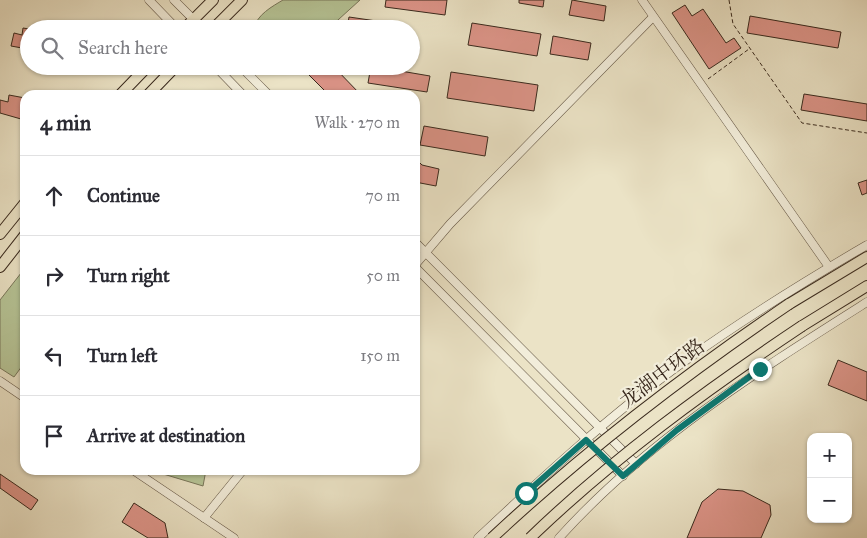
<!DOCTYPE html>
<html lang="en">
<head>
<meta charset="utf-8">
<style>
	body { margin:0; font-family:"IM FELL Great Primer","Noto Serif SC",serif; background:#f7f7f7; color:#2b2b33 }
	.controls { position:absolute; right:15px; bottom:15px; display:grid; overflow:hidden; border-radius:10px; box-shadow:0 1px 4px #0004 }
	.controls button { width:45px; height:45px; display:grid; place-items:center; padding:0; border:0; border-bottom:1px solid #e1e1e2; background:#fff; color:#2b2b33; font:25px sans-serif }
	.stop { position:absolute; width:15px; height:15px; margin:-11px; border:4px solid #0f766e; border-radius:50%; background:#fff }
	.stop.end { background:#0f766e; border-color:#fff; box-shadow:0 1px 5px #0008 }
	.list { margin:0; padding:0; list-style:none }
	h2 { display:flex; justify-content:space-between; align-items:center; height:65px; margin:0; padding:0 20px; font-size:21px }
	h2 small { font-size:16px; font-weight:400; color:#7c7c81 }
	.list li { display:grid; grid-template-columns:32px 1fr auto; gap:15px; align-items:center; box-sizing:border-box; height:80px; padding:0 20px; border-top:1px solid #e1e1e2 }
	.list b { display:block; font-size:19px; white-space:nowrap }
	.list em { font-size:16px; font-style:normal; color:#7c7c81 }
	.icon { flex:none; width:28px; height:28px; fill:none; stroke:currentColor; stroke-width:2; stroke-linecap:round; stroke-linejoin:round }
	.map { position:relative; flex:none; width:867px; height:538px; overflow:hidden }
	.search { position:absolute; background:#fff; box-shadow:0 1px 4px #0004; left:20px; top:20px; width:400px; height:55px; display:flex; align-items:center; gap:12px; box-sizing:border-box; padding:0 18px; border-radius:28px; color:#7c7c81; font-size:19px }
	.panel { position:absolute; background:#fff; box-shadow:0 1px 4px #0004; left:20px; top:90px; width:400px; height:385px; border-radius:15px }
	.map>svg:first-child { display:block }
</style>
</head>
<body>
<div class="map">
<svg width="867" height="538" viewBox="0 0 867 538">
	<rect width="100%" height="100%" fill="#ebe3c6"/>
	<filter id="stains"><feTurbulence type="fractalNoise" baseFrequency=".004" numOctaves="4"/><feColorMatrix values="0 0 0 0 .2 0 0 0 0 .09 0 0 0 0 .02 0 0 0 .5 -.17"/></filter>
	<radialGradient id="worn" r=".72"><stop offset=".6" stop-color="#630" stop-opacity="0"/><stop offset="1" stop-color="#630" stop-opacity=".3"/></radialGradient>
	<g fill="#b6c496" stroke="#78765a">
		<path d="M283,0H360L328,29H254C256,15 273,6 283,0Z"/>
		<path d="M25,268V362L14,377L0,368V300Z"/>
		<path d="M150,470H206L203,486Z"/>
	</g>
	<g fill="#dc9488" stroke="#39291d">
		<path d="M386,0H447L445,15L385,7Z"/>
		<path d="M519,0H544L543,7L519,3Z"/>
		<path d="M572,0L606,6L604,21L569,15Z"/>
		<path d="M685,5L692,16L703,9L726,43L734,38L741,48L709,69L672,13Z"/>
		<path d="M750,16L841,32L838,48L747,33Z"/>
		<path d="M349,17L404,25V29H347Z"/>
		<path d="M472,23L541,34L537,56L468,45Z"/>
		<path d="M23,28L29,29V52L22,51V48L11,46L14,33L22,35Z"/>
		<path d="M553,36L591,43L588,60L550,54Z"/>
		<path d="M312,66H333L361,95H329L306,72Z"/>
		<path d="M371,66L430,76L427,92L368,83Z"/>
		<path d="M451,72L538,85L534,111L447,98Z"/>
		<path d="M804,94L867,104V121L801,110Z"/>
		<path d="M9,95L25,98V117L21,116V119L0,113V100L8,102Z"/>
		<path d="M424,126L488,137L485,156L420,145Z"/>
		<path d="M415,158L422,165L439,169L436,186L415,182Z"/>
		<path d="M867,180V193L862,195L858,183Z"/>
		<path d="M838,360L867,372V401L828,385Z"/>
		<path d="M0,474L38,500L31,510L0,488Z"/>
		<path d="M718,489L743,491L770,505L771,515L761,538H687L702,502Z"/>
		<path d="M134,503L165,523L168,538H148L122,522Z"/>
	</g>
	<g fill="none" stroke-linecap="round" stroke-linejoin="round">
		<g stroke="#665847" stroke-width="9">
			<g id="minor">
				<path d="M149,0L177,29"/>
				<path d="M174,0L203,29"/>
				<path d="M642,0L829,267"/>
				<path d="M215,66L243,95"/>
				<path d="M240,66L269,95"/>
				<path d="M415,242L636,464"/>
				<path d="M415,265L450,224L653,17"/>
				<path d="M415,267L623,476"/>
				<path d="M0,381L25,398"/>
				<path d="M133,470L234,538"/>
				<path d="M204,518L243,470"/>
				<path d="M478,538C544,476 611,414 685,361C744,319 805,281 867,245"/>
				<path d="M559,538C646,441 758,371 867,302"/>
			</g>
		</g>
		<g stroke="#39291d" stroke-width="12">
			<g id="major">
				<path d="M184,29L213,0"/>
				<path d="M213,29L242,0"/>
				<path d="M120,95L148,66"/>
				<path d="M148,95L176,66"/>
				<path d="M0,234L25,203"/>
				<path d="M0,267L25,235"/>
				<path d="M789,304L867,257"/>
				<path d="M802,326L867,286"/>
			</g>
		</g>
		<g stroke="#39291d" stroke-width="1" stroke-dasharray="4 2.5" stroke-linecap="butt">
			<path d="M729,0L733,24L802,123L867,133"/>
			<path d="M708,79L749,49"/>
		</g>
		<use href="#minor" stroke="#f2edda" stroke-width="8"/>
		<use href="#major" stroke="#ebe3c6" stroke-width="10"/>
		<g stroke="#39291d" stroke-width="12" stroke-linecap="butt">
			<g id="major-bridge">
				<path d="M492,538C585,451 684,375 789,304"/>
				<path d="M530,538C613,458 706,390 802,326"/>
			</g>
		</g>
		<use href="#major-bridge" stroke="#ebe3c6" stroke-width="10"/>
	</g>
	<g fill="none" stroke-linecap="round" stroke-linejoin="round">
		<path stroke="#0f766e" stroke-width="6" d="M526,493L586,440L623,476L677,430L760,369"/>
	</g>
	<g text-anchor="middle" stroke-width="4.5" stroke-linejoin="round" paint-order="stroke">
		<g font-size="20" fill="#39291d" stroke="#f2edda">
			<text transform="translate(662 373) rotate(-37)" y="7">龙湖中环路</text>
		</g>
	</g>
	<rect width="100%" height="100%" filter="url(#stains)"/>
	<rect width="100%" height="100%" fill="url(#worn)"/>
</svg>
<div class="controls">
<button>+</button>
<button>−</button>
</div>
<div class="stop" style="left:526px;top:493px"></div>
<div class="stop end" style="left:760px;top:369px"></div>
<div class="search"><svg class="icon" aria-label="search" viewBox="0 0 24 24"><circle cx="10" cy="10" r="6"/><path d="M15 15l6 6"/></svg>Search here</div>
<section class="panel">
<h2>4 min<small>Walk · 270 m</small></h2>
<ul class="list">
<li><svg class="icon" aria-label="ahead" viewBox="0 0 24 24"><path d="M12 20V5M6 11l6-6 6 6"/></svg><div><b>Continue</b></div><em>70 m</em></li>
<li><svg class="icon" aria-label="right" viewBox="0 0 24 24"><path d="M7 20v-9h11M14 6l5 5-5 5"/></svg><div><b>Turn right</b></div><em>50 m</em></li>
<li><svg class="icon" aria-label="left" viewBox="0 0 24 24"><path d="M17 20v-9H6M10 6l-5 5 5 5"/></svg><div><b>Turn left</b></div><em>150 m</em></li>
<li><svg class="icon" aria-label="arrive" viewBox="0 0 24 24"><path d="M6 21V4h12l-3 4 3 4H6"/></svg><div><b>Arrive at destination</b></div></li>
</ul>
</section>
</div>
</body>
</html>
